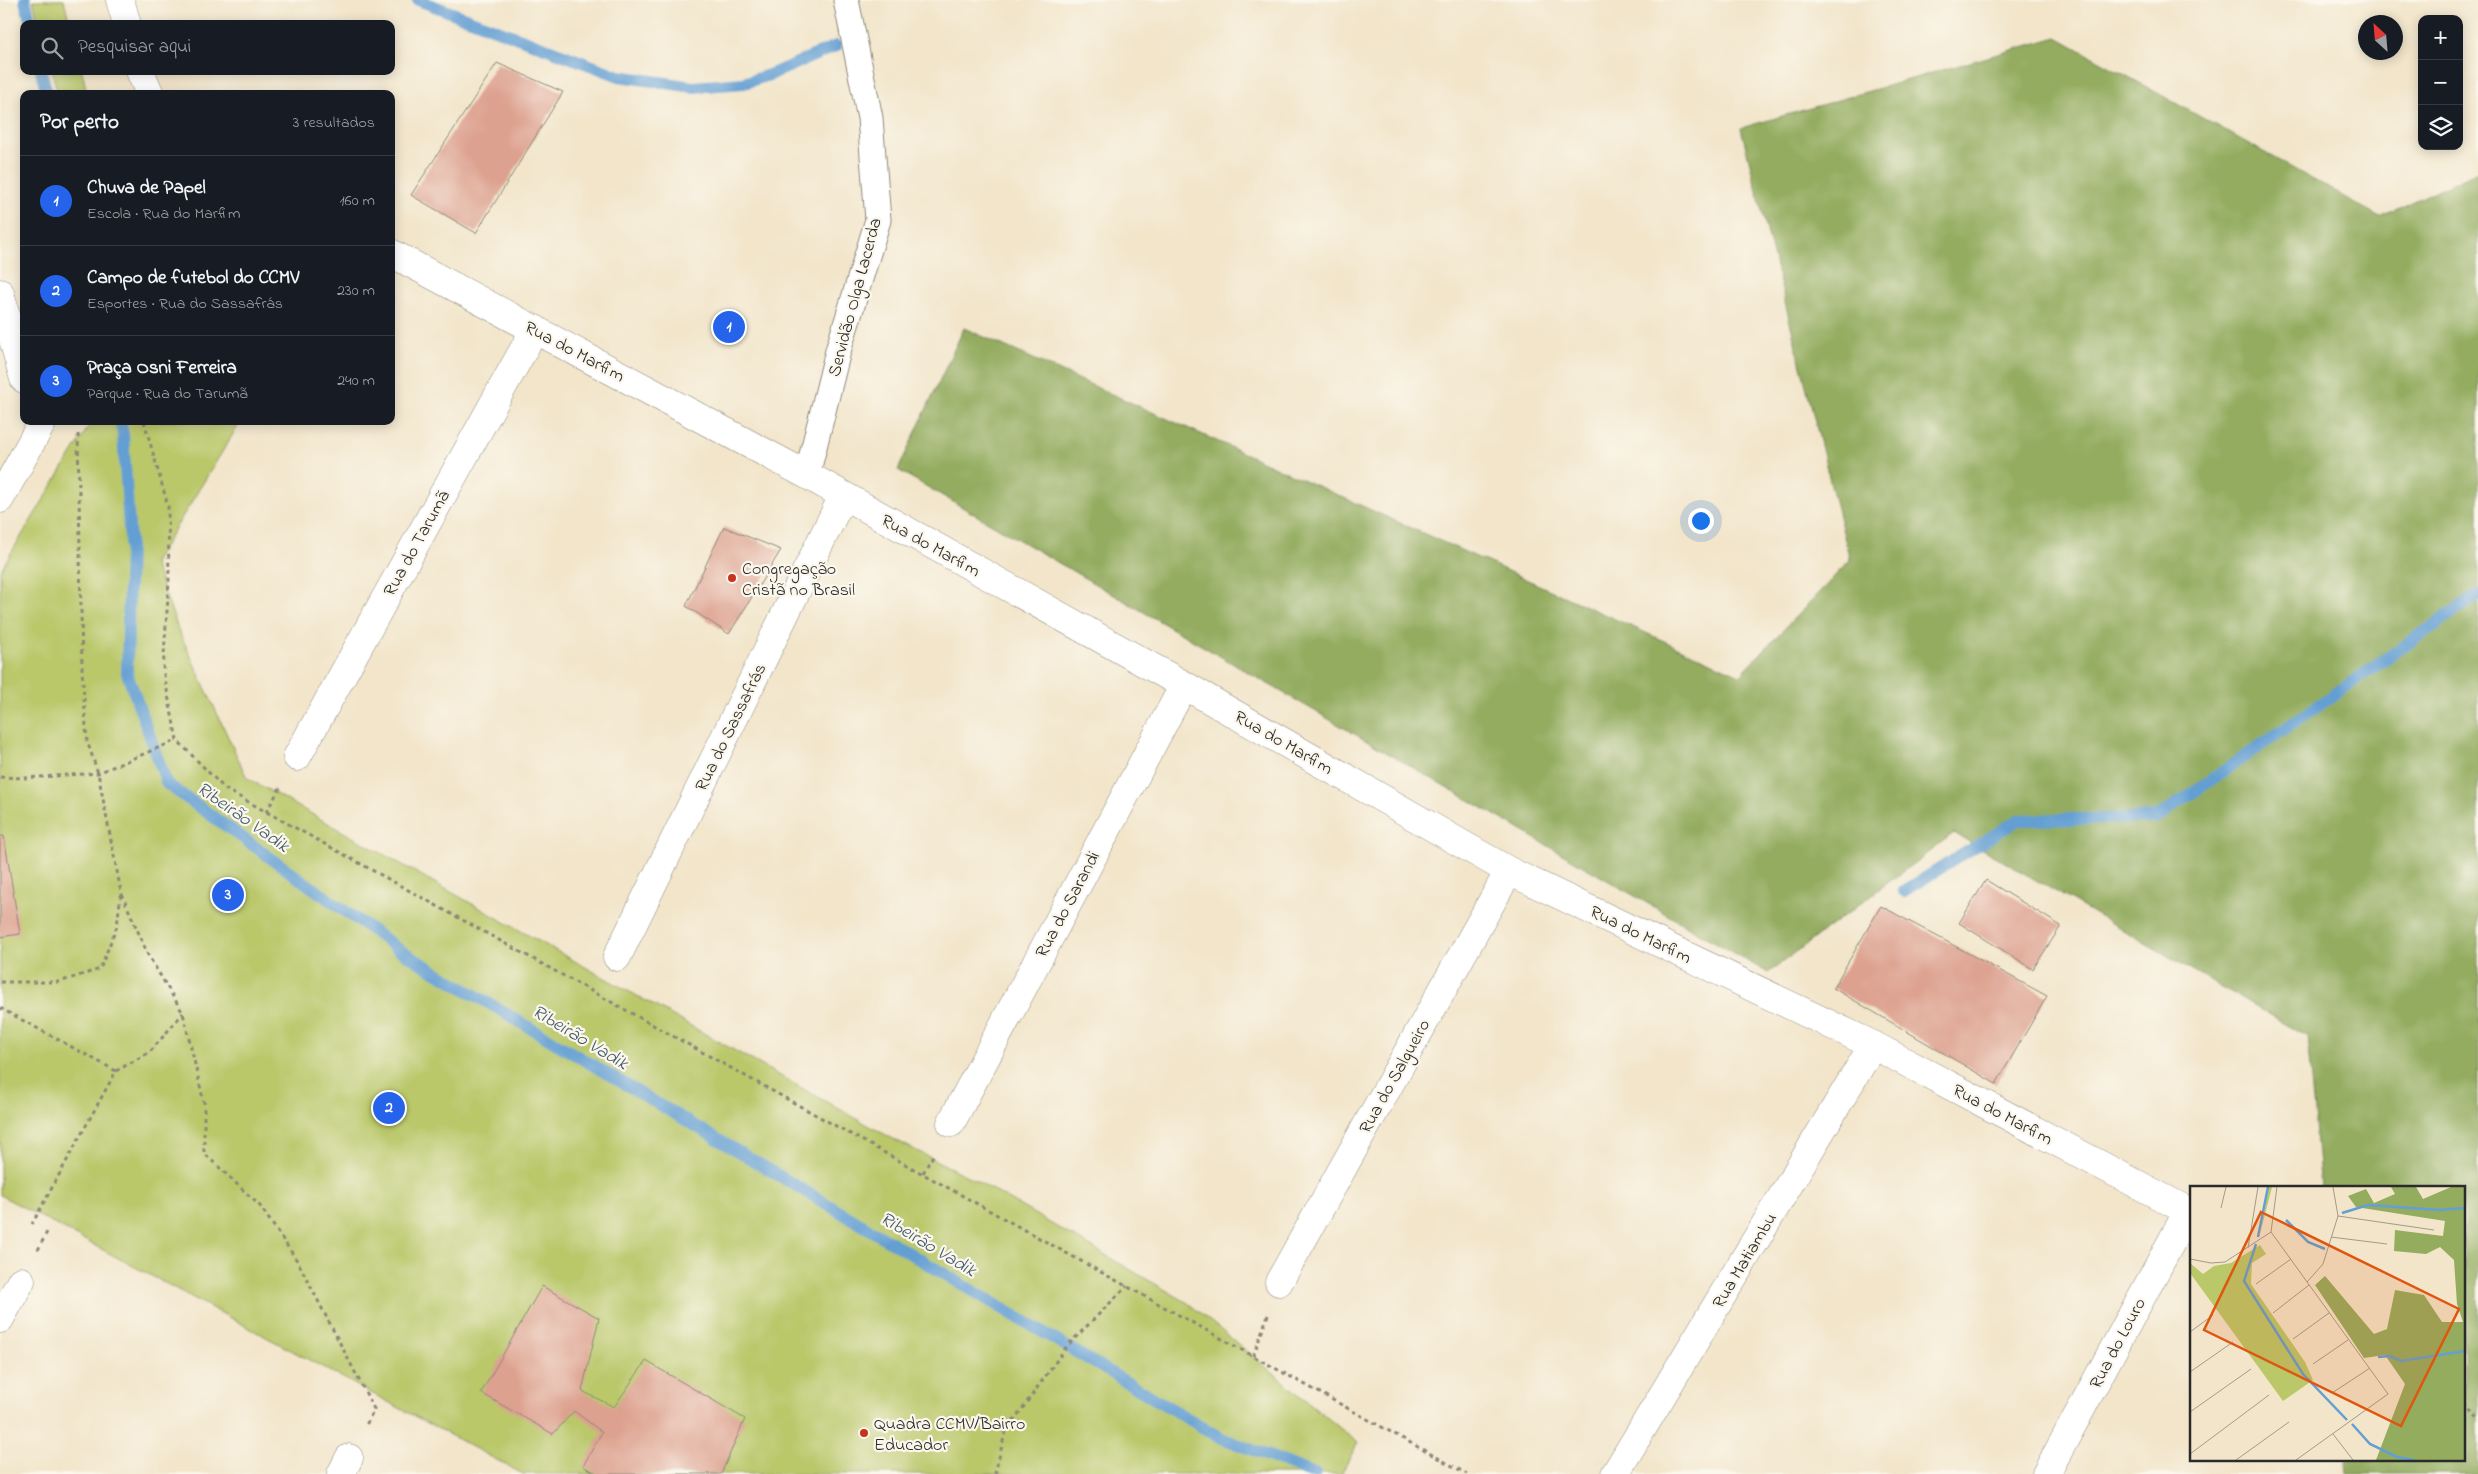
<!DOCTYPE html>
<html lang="pt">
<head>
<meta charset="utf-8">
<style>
	body { margin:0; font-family:"Indie Flower",sans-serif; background:#20242c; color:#f1f3f6 }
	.controls { position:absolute; right:15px; top:15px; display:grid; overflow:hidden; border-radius:10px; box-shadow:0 2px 12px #0003 }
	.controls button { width:45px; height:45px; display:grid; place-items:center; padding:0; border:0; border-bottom:1px solid #363941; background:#171b24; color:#f1f3f6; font:25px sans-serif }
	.compass { position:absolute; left:2358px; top:15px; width:45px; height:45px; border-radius:50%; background:#171b24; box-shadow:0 2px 12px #0003; rotate:334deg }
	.you { position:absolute; left:1700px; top:520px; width:18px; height:18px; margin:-12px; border:4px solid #fff; border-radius:50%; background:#1a73e8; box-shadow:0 0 0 8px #1a73e833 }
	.badge { display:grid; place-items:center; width:32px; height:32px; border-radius:50%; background:#2563eb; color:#fff; font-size:16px; font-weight:700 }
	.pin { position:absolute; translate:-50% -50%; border:2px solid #fff; box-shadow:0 1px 5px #0006 }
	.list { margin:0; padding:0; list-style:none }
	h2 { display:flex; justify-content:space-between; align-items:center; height:65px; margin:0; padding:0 20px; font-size:21px }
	h2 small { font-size:16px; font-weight:400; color:#9ea1a6 }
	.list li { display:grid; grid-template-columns:32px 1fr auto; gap:15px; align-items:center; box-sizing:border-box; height:90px; padding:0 20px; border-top:1px solid #363941 }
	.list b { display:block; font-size:19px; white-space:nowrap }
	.list p { margin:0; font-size:16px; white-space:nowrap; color:#9ea1a6 }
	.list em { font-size:16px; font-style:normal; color:#9ea1a6 }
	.icon { flex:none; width:28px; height:28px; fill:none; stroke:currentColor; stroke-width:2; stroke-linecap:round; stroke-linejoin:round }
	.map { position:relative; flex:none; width:2478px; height:1474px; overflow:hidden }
	.search { position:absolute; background:#171b24; box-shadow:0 2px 12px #0003; left:20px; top:20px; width:375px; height:55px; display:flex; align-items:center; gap:12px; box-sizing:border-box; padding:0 18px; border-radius:10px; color:#9ea1a6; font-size:19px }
	.panel { position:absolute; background:#171b24; box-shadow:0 2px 12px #0003; left:20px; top:90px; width:375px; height:335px; border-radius:10px }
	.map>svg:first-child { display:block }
</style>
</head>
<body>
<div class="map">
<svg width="2478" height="1474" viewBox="0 0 2478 1474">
	<rect width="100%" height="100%" fill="#fbf7ec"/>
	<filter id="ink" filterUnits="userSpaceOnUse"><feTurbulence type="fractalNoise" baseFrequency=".02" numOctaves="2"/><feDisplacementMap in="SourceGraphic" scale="10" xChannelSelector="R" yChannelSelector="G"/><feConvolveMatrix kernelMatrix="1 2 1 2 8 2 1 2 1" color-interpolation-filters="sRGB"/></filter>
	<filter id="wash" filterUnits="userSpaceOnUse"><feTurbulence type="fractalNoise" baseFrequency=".0096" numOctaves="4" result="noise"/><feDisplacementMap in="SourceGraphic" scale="20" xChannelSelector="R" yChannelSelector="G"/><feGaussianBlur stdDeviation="1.12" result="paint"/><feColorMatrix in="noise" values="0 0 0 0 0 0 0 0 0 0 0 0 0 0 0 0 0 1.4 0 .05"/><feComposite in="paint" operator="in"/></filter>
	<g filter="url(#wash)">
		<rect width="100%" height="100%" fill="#f2e5ca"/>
		<g fill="#bac86a" stroke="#727a4a">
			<path d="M33,0H64L70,24H39Z"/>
			<path d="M52,71H82L87,94H58Z"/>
			<path d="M92,421H241L154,563L178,629L247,778L893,1139L977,1181L1188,1303L1358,1443L1341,1474H523L0,1195V571Z"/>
		</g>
		<path fill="#93ac5e" stroke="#5f6c44" d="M2057,37L2380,217L2478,171V1474H2346L2345,1460H2464V1188H2321L2307,1036L1954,833L1768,973L898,470L964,328L1740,675L1850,560L1741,128Z"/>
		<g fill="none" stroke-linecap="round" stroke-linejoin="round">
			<g stroke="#639fd3" stroke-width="12">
				<path d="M25,0L31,24"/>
				<path d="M418,0L619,76L693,87L744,83L772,74L836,46"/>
				<path d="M41,71L47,94"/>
				<path d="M120,421L123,434L130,542L127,673L167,784L404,953L1219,1437L1315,1474"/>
				<path d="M1904,891L2018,820L2156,818L2478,595"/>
			</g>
		</g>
		<g id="blocks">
			<g fill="#dda18f">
				<path d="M497,63L563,92L476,233L411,195Z"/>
				<path d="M724,527L781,550L729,634L686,606Z"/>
				<path d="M0,836H4L20,934L0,937Z"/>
				<path d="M1986,880L2061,926L2033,969L1959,923Z"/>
				<path d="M1881,906L2047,996L1996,1084L1833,988Z"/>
				<path d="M542,1286L599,1318L582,1391L614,1407L646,1361L745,1419L721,1474H598L583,1466L602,1432L574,1411L553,1434L481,1393Z"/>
			</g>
		</g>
	</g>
	<g filter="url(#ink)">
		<use href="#blocks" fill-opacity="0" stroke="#8e887a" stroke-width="1"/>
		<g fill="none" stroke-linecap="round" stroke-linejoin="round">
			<g stroke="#8e887a" stroke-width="27">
				<path id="service" d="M807,475L838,351L878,220L870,118L846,0"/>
			</g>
			<g stroke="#8e887a" stroke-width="29">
				<g id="minor">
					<path d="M120,0L127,24"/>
					<path d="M140,71L150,94"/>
					<path d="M391,253L807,475L1184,685L1509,871L1873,1045L2188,1211L2046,1474"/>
					<path d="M0,293L24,379"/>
					<path d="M0,499L43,421"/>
					<path d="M297,757L535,329"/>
					<path d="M617,957L843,496"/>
					<path d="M951,1123L1184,685"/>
					<path d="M1279,1282L1509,871"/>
					<path d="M0,1319L21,1281"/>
					<path d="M341,1474L349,1458"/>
					<path d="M1615,1474L1873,1045"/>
				</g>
			</g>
			<g stroke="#8e887a" stroke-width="3" stroke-dasharray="4 4" stroke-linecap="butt">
				<path d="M144,421L168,506L169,581L163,670L177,740L225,789L1467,1474"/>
				<path d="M78,434L82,669L87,741L98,773L121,892L148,955L183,1013L204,1103V1153L260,1206L298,1262L374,1409L365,1427"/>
				<path d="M0,777L25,778L98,773L177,740"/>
				<path d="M266,812L280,788"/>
				<path d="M0,982H59L100,969L117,926L121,893"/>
				<path d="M0,1008L116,1071L32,1224"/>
				<path d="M116,1071L150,1052L183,1013"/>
				<path d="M923,1173L934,1154"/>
				<path d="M38,1250L47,1232"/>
				<path d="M1253,1356L1268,1315"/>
				<path d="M2464,1403L2478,1418"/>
				<path d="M995,1474L1005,1433L1067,1346L1127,1286"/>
			</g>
			<use href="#service" stroke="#fff" stroke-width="25"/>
			<use href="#minor" stroke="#fff" stroke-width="28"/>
		</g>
	</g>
	<g fill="#c8321e" stroke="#fbf7ec" stroke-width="2">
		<circle cx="732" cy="578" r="5"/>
		<circle cx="864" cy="1433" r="5"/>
	</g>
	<g text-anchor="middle" stroke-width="4.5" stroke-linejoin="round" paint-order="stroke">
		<g font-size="18" fill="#2b2b2b" stroke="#fbf7ec">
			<text transform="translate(854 297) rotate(-75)" y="6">Servidão Olga Lacerda</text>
			<text transform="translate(575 351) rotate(28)" y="6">Rua do Marfim</text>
			<text transform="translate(416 543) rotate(-61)" y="6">Rua do Tarumã</text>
			<text transform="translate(931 545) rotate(29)" y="6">Rua do Marfim</text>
			<text transform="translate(730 727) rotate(-64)" y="6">Rua do Sassafrás</text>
			<text transform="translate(1284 742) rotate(30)" y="6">Rua do Marfim</text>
			<text transform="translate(1067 904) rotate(-62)" y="6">Rua do Sarandi</text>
			<text transform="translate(1641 934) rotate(26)" y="6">Rua do Marfim</text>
			<text transform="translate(1394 1076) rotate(-61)" y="6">Rua do Salgueiro</text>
			<text transform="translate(2003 1114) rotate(28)" y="6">Rua do Marfim</text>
			<text transform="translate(1744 1260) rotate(-59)" y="6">Rua Matiambu</text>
			<text transform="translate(2117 1343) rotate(-62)" y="6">Rua do Louro</text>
		</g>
		<g font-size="18" fill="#2b2b2b" stroke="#fbf7ec" text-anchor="start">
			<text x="742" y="574">Congregação<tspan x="742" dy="21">Cristã no Brasil</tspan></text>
			<text x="874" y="1429">Quadra CCMV/Bairro<tspan x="874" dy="21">Educador</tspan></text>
		</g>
		<g font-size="19" font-style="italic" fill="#41596e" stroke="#fbf7ec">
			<text transform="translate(244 816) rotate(35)" y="7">Ribeirão Vadik</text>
			<text transform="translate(581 1036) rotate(31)" y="7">Ribeirão Vadik</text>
			<text transform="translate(929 1243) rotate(31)" y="7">Ribeirão Vadik</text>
		</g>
	</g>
	<g transform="translate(2190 1186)">
		<rect width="275" height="275" fill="#f2e5ca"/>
		<path d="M79,1H82L70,48ZM70,59L76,68L62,77L61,98L115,176L123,194L93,215L0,87V77L13,88L24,80L41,77Z" fill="#bac86a"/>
		<path d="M201,1H226L233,13L261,1H275V274H186L215,198L195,169L174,172L125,99L135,90L184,148L197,143L205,104L234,109L252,136H273L267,118L264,74L250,61L236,68L204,65L205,44L253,50L255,35L166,21L158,10L176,3L184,17L205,8Z" fill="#93ac5e"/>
		<path fill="none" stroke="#639fd3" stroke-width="2.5" d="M152,27L178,19L250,24L275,22M96,34L118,56L135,63M68,51L78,1M66,58L54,95L113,188L157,234M188,171L200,170L211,175L275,165M162,238L180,258L207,271L224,274"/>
		<path fill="none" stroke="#a29b8a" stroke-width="1" d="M87,1L81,46L198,208L106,274M31,22L36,1M148,30L244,44M141,51L197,58M58,62L68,1M0,73L21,77L35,76L81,46M117,96L133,78L148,30L143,1M66,98L101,73M83,127L119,99M0,146L23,129M103,153L139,127M123,178L158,154M0,186L43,156M142,207L180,182M0,226L61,183M143,248L163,274M0,268L79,209M46,274L99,236"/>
		<path fill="#df570e" fill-opacity="0.15" stroke="#df570e" stroke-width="2.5" d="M71,26L269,123L211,240L14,144Z"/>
		<rect width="275" height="275" fill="none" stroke="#2b2b2b" stroke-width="2.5"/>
	</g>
</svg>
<div class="controls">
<button>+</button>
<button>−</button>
<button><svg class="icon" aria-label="layers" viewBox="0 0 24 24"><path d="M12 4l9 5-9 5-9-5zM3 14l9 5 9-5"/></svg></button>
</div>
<svg class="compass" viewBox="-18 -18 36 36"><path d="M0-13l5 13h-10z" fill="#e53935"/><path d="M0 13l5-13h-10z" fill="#9ea1a6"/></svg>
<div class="you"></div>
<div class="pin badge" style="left:729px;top:327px">1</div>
<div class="pin badge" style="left:389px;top:1108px">2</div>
<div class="pin badge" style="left:228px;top:895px">3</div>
<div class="search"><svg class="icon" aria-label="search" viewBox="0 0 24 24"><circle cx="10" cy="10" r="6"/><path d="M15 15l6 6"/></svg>Pesquisar aqui</div>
<section class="panel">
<h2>Por perto<small>3 resultados</small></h2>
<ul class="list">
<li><span class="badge">1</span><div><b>Chuva de Papel</b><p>Escola · Rua do Marfim</p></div><em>160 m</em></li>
<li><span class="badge">2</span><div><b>Campo de futebol do CCMV</b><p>Esportes · Rua do Sassafrás</p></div><em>230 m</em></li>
<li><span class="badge">3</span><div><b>Praça Osni Ferreira</b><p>Parque · Rua do Tarumã</p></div><em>240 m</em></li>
</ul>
</section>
</div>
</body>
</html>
